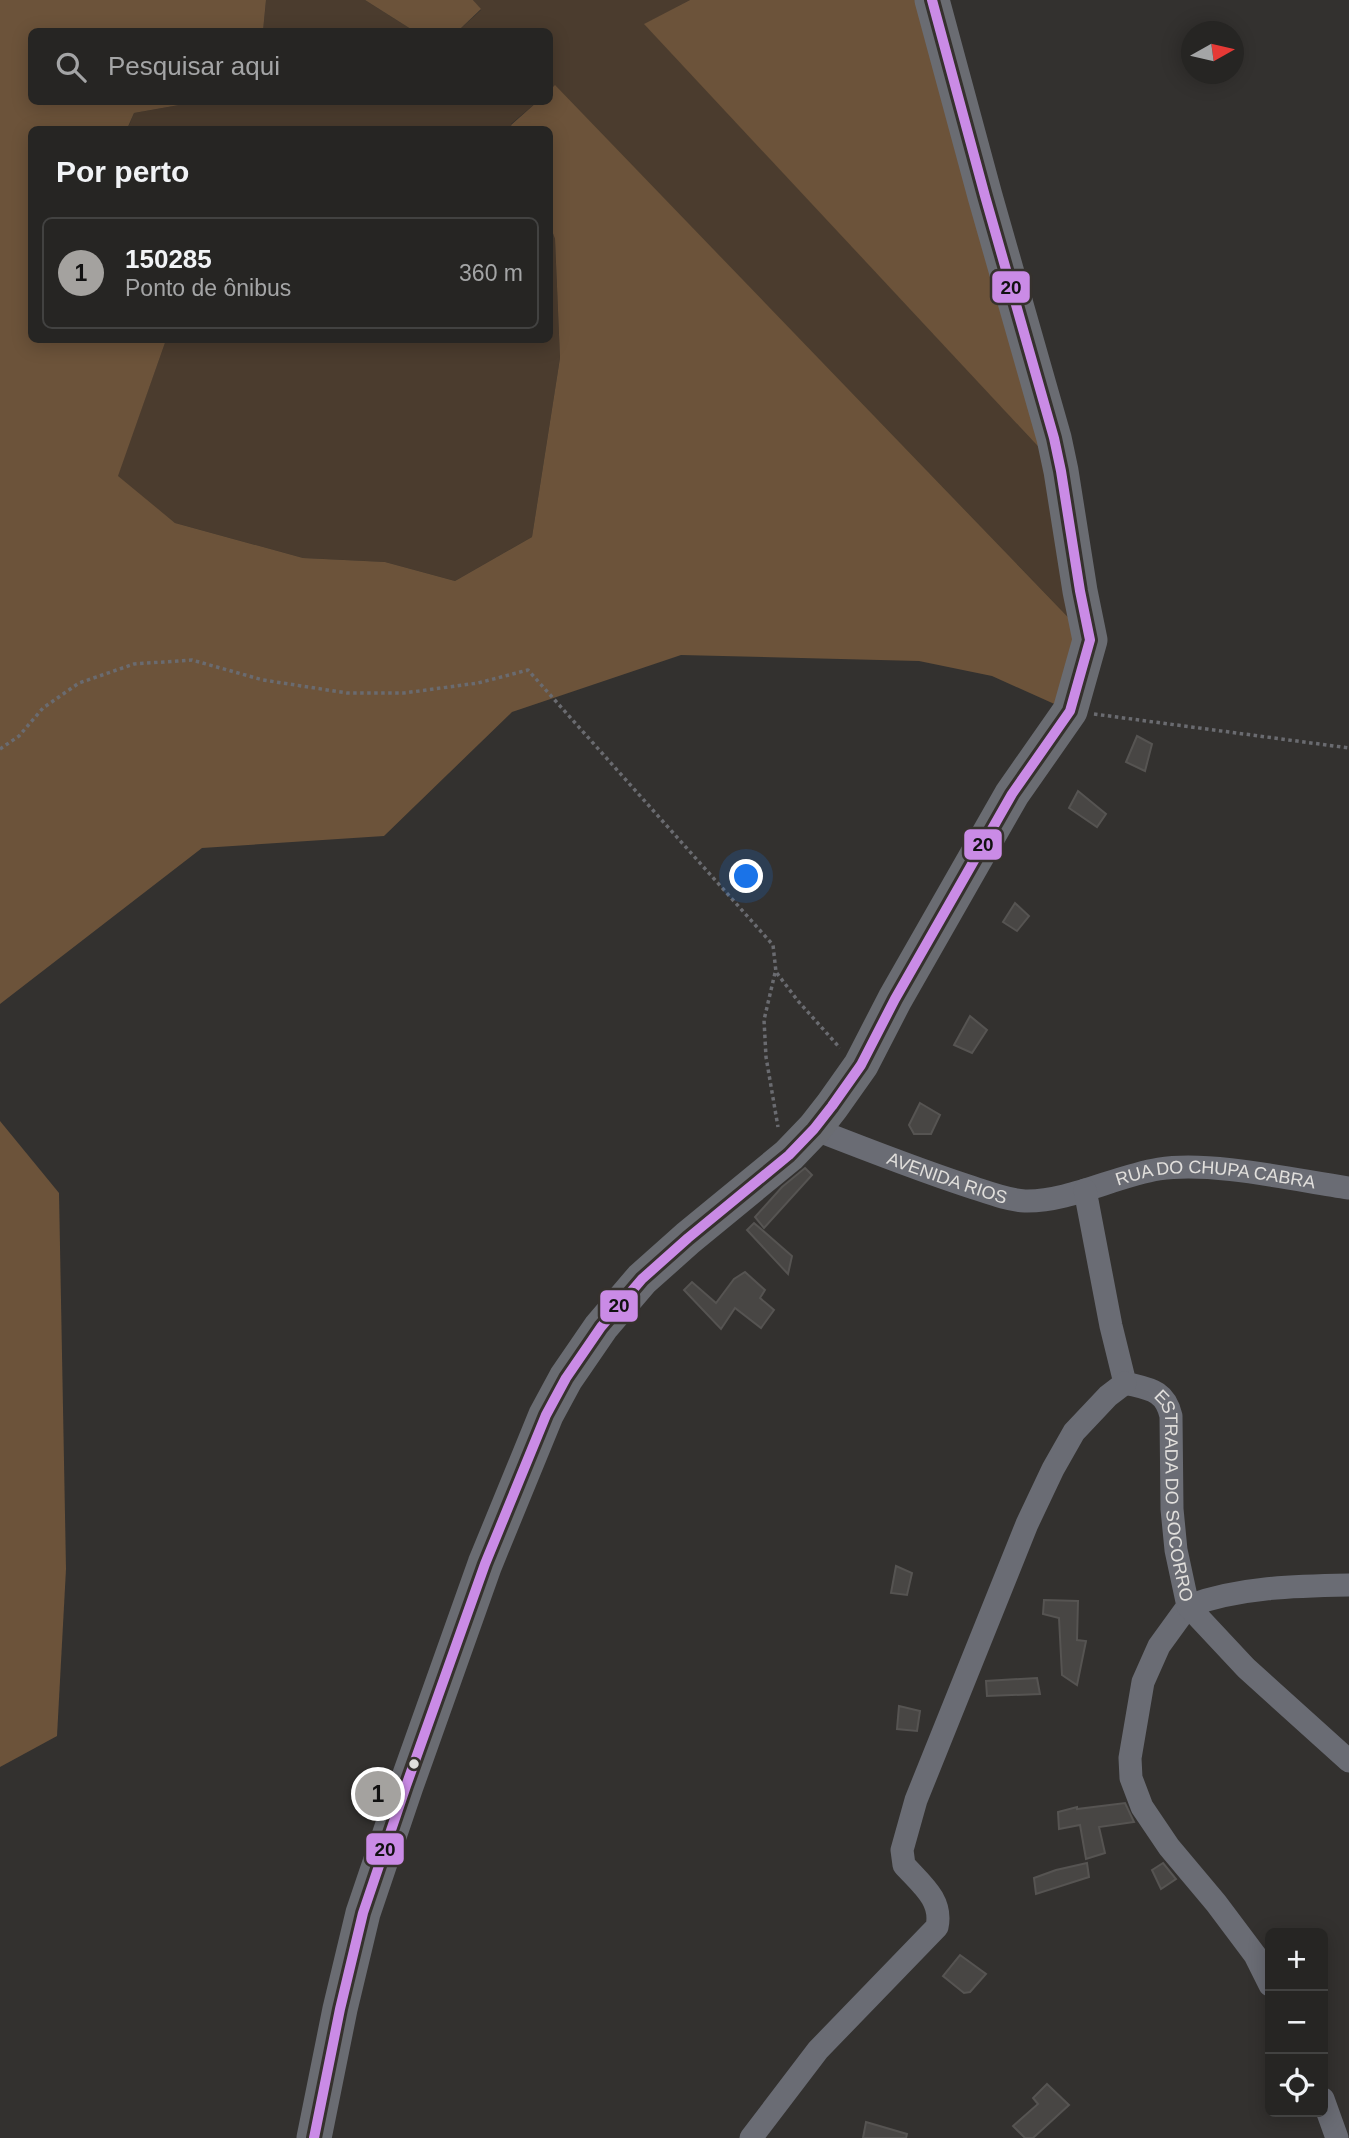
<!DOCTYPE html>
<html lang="pt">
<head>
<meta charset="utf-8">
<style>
	body { margin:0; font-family:Arial,sans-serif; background:#2e2d2b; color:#f1f3f6 }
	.controls { position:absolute; right:21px; bottom:21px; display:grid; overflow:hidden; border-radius:10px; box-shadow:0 4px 18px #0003 }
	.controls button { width:63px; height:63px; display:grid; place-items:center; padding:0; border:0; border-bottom:2px solid #424241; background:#262523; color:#f1f3f6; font:35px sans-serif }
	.compass { position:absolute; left:1181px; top:21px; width:63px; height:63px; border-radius:50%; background:#262523; box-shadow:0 4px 18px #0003; rotate:82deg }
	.you { position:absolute; left:747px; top:877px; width:24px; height:24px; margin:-18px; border:5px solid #fff; border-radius:50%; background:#1a73e8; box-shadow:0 0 0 10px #1a73e833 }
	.badge { display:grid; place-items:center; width:46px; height:46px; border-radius:50%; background:#a4a29f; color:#111; font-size:23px; font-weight:700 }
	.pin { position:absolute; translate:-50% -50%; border:4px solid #fff; box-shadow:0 2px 7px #0006 }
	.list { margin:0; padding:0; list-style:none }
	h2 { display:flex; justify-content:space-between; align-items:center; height:91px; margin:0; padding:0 28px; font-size:30px }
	h2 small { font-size:23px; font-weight:400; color:#a4a5a6 }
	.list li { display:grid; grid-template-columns:46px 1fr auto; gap:21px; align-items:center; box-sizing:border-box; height:112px; margin:0 14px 14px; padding:0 14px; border:2px solid #424241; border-radius:10px }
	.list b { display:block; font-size:26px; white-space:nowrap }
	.list p { margin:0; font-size:23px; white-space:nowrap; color:#a4a5a6 }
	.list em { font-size:23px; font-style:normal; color:#a4a5a6 }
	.icon { flex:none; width:38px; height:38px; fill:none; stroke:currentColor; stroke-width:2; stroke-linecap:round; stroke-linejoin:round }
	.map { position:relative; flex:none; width:1349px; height:2138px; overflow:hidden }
	.search { position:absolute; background:#262523; box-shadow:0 4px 18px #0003; left:28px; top:28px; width:525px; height:77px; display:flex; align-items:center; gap:18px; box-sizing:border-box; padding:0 24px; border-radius:10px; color:#a4a5a6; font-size:26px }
	.panel { position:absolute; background:#262523; box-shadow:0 4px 18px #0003; left:28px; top:126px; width:525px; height:217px; border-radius:10px }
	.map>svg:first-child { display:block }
</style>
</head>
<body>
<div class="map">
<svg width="1349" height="2138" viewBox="0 0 1349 2138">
	<rect width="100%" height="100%" fill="#33312f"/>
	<g fill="#4b3c2e">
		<path d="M266,0H365L414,31H263Z"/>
		<path d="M473,0H690L645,24L1061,471L1090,640L555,86L550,90V32H424L460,29L481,10Z"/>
		<path d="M196,102H537L511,124L513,129L127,130L134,113Z"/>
		<path d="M550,225L555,239L560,358L532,537L455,581L385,562L303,558L175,523L117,477L166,340H550Z"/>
	</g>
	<g fill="#6c533a">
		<path d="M0,0H266L263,31L32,32V102H196L134,113L127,129L32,130V340H166L118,476L175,523L303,558L385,562L455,581L532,537L560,358L555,239L550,225V130L513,129L511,125L537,102H550V90L555,85L1090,640L1070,711L992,676L919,661L681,655L512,712L384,836L202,848L0,1004Z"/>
		<path d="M365,0H473L481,9L460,29L414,31Z"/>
		<path d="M690,0H932L1061,471L644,24Z"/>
		<path d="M0,1121L59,1193L66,1569L57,1736L0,1767Z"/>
	</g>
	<g fill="#484644" stroke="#565452" stroke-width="2">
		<path d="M1137,736L1152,744L1145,771L1126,762Z"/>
		<path d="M1078,791L1106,814L1097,827L1069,808Z"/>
		<path d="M1015,903L1029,916L1017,931L1003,922Z"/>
		<path d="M970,1016L987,1030L972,1053L954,1045Z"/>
		<path d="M920,1103L940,1115L931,1134H914L909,1125Z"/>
		<path d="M805,1168L812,1175L764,1228L755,1217L782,1187Z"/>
		<path d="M754,1223L792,1256L788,1274L747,1230Z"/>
		<path d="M745,1272L765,1290L760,1298L774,1310L761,1328L735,1308L721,1329L684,1290L692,1282L716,1303L734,1279Z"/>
		<path d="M896,1566L912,1573L907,1595L891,1593Z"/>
		<path d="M1044,1600L1078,1601L1077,1640L1086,1641L1077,1685L1062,1675L1059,1618L1043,1614Z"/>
		<path d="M1037,1678L1040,1694L987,1696L986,1681Z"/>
		<path d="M899,1706L920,1711L917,1731L897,1729Z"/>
		<path d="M1125,1803L1134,1822L1099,1827L1105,1853L1086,1859L1080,1825L1059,1829L1058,1812L1077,1807V1809Z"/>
		<path d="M1087,1863L1089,1877L1036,1894L1034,1878L1056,1870Z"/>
		<path d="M1163,1863L1176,1879L1161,1889L1152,1870Z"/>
		<path d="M960,1955L986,1974L970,1992L964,1993L943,1976Z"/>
		<path d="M1047,2084L1069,2105L1033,2138H1025L1013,2126L1038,2104L1033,2098Z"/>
		<path d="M866,2122L907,2134L906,2138H863Z"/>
	</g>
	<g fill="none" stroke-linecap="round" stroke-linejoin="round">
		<g stroke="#6a6b70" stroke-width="3.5" stroke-dasharray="3.5 3.5" stroke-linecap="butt">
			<path d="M1094,714L1349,748"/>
			<path d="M0,749L19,736L43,708L79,683L134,664L192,660L263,680L347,693H404L478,683L528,670L773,945L776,972L798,1001L840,1048"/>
			<path d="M775,973L764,1020L766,1057L778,1127"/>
		</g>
		<g stroke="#6a6c74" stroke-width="23">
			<path id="s1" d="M814,1129C865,1149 916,1169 968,1186C987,1192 1006,1200 1025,1201C1069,1202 1115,1176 1159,1169C1213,1161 1294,1180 1349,1188"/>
			<path id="s2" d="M1085,1190L1111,1326L1125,1383C1148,1389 1165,1389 1171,1416L1172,1509L1176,1550L1188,1606L1159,1646L1143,1682L1130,1758L1131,1778L1142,1807L1169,1847L1216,1903L1255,1955L1270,1985"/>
			<path d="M1349,1585C1295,1586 1240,1587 1188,1606L1246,1668L1349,1761"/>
			<path d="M1323,2099L1337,2138"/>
			<path d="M751,2138L818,2050L937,1927C943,1900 921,1884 904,1865L902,1850L916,1800L1027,1524L1053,1469L1074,1432L1108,1396L1125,1383"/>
		</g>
		<path stroke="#6a6c72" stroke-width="35" d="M314,2138L340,2009L363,1913L406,1786L485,1564L546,1415L566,1378L601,1327L642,1279L688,1238L789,1155L814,1129L832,1106L861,1065L895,999L1012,794L1070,711L1090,640L1080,591L1061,471L1054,438L985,196L932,0"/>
		<g stroke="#35312d" stroke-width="16">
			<path id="bus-1" d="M314,2138L340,2009L363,1913L406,1786L485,1564L546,1415L566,1378L601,1327L642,1279L688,1238L789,1155L814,1129L832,1106L861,1065L895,999L1012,794L1070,711L1090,640L1080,591L1061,471L1054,438L985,196L932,0"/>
		</g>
		<use href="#bus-1" stroke="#ca8be6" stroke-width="10"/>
	</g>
	<circle fill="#e1dfdc" stroke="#35312d" stroke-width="2.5" cx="414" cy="1764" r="6"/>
	<g text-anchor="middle" stroke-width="5" stroke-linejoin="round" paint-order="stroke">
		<g font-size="18" fill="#e1dfdc" stroke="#35312d">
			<text dy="6" stroke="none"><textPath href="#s1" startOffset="142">AVENIDA RIOS</textPath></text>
			<text dy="6" stroke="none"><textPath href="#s1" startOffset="418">RUA DO CHUPA CABRA</textPath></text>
			<text dy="6" stroke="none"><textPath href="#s2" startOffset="338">ESTRADA DO SOCORRO</textPath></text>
		</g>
	</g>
	<g stroke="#35312d" stroke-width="2.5">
		<rect x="991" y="270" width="40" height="34" rx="7" fill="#ca8be6"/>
		<rect x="963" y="828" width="40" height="33" rx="7" fill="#ca8be6"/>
		<rect x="599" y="1289" width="40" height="34" rx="7" fill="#ca8be6"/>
		<rect x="365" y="1832" width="40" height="34" rx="7" fill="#ca8be6"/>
	</g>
	<g font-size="19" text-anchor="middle" font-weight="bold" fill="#111">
		<text x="1011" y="294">20</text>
		<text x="983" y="851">20</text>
		<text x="619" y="1312">20</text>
		<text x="385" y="1856">20</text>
	</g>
</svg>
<div class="controls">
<button>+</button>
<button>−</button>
<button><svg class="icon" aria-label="locate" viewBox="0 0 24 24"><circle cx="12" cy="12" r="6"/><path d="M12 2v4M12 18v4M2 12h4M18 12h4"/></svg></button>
</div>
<svg class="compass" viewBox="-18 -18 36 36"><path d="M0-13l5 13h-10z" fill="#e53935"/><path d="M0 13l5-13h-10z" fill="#a4a5a6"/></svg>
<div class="you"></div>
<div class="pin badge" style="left:378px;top:1794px">1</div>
<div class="search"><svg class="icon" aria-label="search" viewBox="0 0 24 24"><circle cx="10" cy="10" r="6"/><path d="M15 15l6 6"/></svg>Pesquisar aqui</div>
<section class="panel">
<h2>Por perto<small></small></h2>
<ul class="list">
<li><span class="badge">1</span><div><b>150285</b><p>Ponto de ônibus</p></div><em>360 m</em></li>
</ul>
</section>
</div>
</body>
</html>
